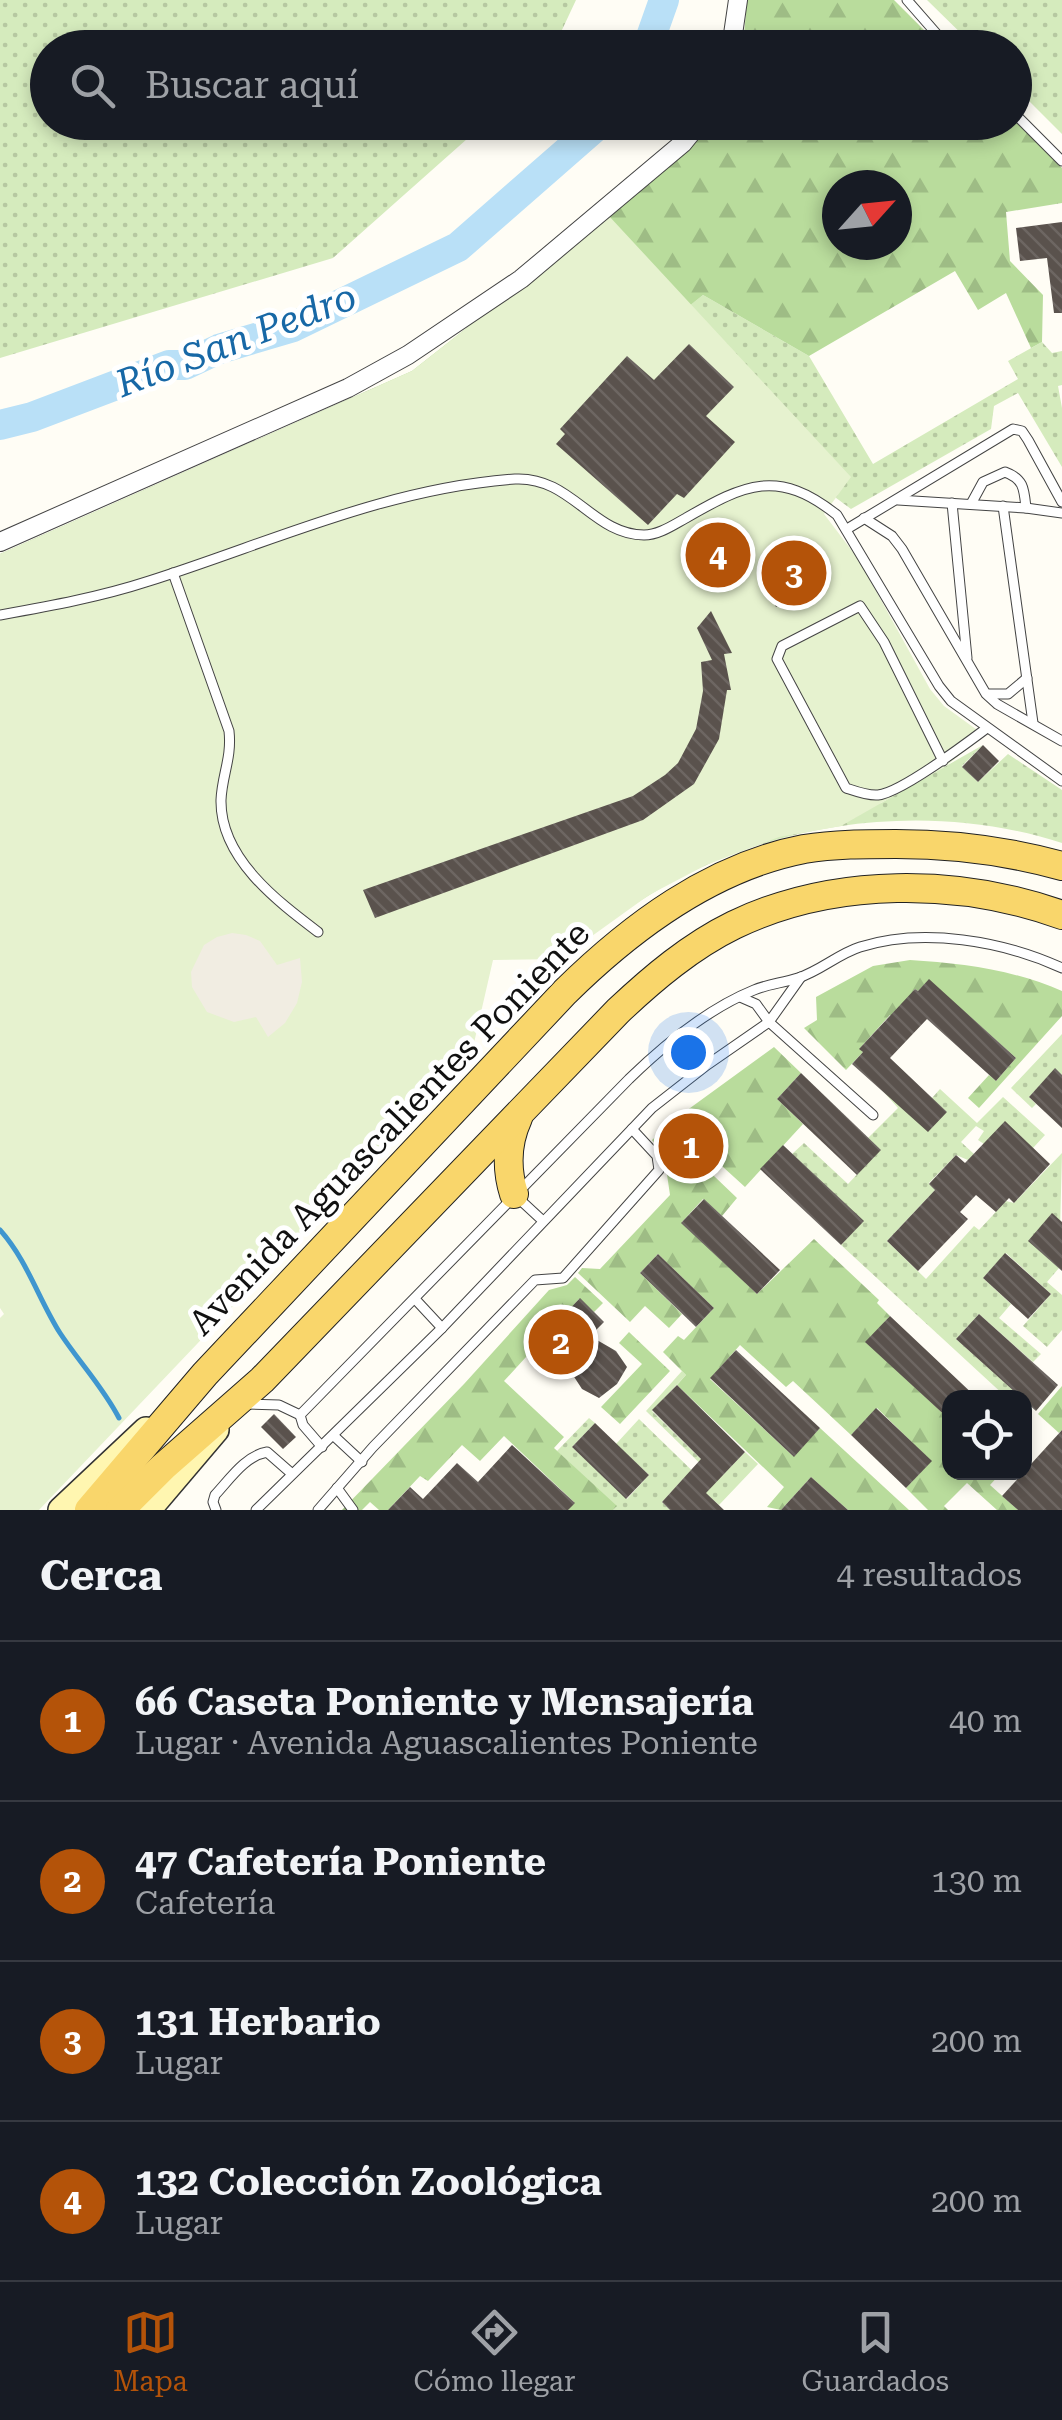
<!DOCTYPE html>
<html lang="es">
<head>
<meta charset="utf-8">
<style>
	body { margin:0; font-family:"Roboto Serif",serif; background:#242831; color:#f1f3f6 }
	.controls { position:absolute; right:30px; bottom:30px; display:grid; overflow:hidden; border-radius:20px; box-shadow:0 5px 15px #0003 }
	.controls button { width:90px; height:90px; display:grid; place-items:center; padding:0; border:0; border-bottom:2px solid #363941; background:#171b24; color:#f1f3f6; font:50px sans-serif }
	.compass { position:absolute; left:822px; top:170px; width:90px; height:90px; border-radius:50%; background:#171b24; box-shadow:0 5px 15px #0003; rotate:63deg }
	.you { position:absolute; left:688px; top:1052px; width:35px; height:35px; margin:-25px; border:8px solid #fff; border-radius:50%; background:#1a73e8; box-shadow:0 0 0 15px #1a73e833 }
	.badge { display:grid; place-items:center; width:65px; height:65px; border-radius:50%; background:#b45309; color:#fff; font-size:32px; font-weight:700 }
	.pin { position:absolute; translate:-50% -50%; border:5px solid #fff; box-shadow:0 2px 10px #0006 }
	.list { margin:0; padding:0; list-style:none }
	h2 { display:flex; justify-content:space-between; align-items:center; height:130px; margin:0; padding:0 40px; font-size:42px }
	h2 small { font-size:32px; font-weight:400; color:#9ea1a6 }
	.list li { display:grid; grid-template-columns:65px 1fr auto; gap:30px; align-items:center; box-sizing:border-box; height:160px; padding:0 40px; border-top:2px solid #363941 }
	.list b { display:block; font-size:38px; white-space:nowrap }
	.list p { margin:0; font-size:32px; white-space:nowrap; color:#9ea1a6 }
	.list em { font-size:32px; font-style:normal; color:#9ea1a6 }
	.icon { flex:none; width:55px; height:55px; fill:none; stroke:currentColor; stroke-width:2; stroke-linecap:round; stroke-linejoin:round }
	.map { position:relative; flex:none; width:1062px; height:1510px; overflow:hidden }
	.search { position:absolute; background:#171b24; box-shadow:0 5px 15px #0003; left:30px; right:30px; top:30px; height:110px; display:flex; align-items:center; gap:25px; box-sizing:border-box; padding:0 35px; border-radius:55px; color:#9ea1a6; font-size:38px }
	.sheet { height:770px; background:#171b24 }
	nav { display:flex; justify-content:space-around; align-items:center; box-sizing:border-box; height:140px; border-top:2px solid #363941; background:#171b24; font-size:28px; color:#9ea1a6 }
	nav a { display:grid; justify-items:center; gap:5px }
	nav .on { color:#b45309 }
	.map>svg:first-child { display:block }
</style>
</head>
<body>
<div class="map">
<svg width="1062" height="1510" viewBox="0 0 1062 1510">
	<defs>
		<pattern id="grass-dots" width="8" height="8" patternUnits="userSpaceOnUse" patternTransform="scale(2.5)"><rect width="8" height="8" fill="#d5ebbd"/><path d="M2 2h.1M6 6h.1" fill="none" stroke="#b6c8a1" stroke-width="1.8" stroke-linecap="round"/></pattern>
		<pattern id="forest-firs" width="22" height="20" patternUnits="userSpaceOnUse" patternTransform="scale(2.5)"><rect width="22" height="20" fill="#b9dc9c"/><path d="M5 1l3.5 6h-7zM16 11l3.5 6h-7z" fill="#9ebc85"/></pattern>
		<pattern id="building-back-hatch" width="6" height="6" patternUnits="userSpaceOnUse" patternTransform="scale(2.5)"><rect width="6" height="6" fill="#5a524d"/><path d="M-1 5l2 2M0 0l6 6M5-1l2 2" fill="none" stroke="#6d6662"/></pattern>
	</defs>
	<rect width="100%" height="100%" fill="#fffdf5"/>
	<g fill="url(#grass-dots)">
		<path d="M0,0H576L554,47L48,48V122L485,123L333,258L0,358Z"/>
		<path d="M927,0H1062V134L1015,87L1014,48L975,47Z"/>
		<path d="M703,295L809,356L873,464L1018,379L1008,361L1042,342L1052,353L1062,351V385L1058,386L1062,408V467L1018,393L994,406L991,429L851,509L824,489L669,322Z"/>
		<path d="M983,745L962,766L978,782L1008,754L1062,790V843C926,799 768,821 648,896C617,915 589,938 560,959L578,863L881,803Z"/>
		<path d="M1062,1034V1075L1055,1069L1029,1097L1036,1104L1032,1108L1011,1088Z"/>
		<path d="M872,1079L932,1098L940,1089L977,1123L1003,1097L1045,1135L1033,1148L984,1144L978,1140L984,1131L976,1126L961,1142L974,1154L968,1160L956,1155L929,1183L935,1190L887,1241L926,1279L974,1226L979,1230L1006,1201L1014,1203L1062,1153L1059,1268L1047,1282L1062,1295V1330L1047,1347L1023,1326L1051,1294L1006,1253L983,1278L1011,1304L999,1318L1041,1354L1033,1362L979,1314L956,1339L1013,1390L1006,1397L841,1245L863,1221L792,1154L804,1143L848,1184L880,1150L868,1138L898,1108Z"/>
		<path d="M682,1371L686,1375L652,1411L720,1478L745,1452L758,1464L719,1505L686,1476L662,1502L670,1510H613L616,1507L557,1451L589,1418L595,1423L572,1447L627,1499L649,1475L616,1444L639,1419L710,1488L717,1480L646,1411Z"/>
	</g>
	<g fill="url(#forest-firs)" fill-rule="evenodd">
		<path d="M747,0H894L941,47H743Z"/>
		<path d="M1015,121L1062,168V203L1006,212L1010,261L1043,295L1042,342L1031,348L1006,293L978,310L955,271L809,356L703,295L627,356L0,604V554L412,371L609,216L715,123ZM837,185H897V245H837Z"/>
		<path d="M910,960C962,963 1014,970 1062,991V1016L979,1108L968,1098L989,1075L996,1081L1016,1058L929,980L918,991L915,989L893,1017L890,1015L860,1048L863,1052L846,1070L804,1028L817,1020L816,997L873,966Z"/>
		<path d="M774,1047L801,1073L777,1099L803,1124L745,1187L701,1147L707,1140L691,1135L675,1119Z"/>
		<path d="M664,1129L681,1145L675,1152L685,1162L692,1155L737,1198L722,1216L703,1199L682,1222L757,1294L814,1239L879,1300L877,1303L890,1316L866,1342L949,1419L950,1472L1001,1473L990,1485L1018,1510H997L967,1483L944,1506L948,1510H928L906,1488L931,1461L877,1408L851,1435L793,1381L786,1387L740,1345L710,1379L793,1456L820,1428L909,1510H848L811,1477L781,1510L767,1507L784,1487L677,1385L686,1375L663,1352L678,1336L684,1340L714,1308L658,1254L640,1273L682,1314L669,1328L645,1306L630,1322L578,1273L582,1268L600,1269L670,1195L664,1154L652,1140Z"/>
		<path d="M575,1277L603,1303L594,1312L579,1299L504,1381L564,1437L554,1448L617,1506L613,1510H568L574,1502L504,1436L480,1461L462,1445L428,1481L420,1476L388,1510H379L370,1502L362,1510H342L464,1384L549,1290L567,1285Z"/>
		<path d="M629,1332L670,1371L620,1424L601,1407L642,1364L619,1343Z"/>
		<path d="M1062,1386V1430L1059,1433L1038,1414Z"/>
	</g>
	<path fill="#e6f2cf" d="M609,216L851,477L824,514L859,560L930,689L944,706L984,735L946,766L841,826L779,837L706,865L649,895L560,959L493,960L471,1056L39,1510H0V1318L4,1314L0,1308V554L412,371Z"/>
	<path fill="#f1ede2" d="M232,933L246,935L260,941L277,965L300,958L302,982L297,1003L285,1023L268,1037L256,1017L234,1022L207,1012L192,987L191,972L204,945L217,937Z"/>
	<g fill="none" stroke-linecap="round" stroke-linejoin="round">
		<path stroke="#3f96cf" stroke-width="5" d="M0,1230C27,1260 39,1300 60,1333C79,1362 103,1387 119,1418"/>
		<g stroke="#b9e0f7" stroke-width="30">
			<path d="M647,48L664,0"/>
			<path d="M0,425L32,417L169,365H185L219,349L293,327L458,247L601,122"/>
		</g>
	</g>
	<g fill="url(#building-back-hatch)">
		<path d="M1062,222V313H1054L1047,258L1020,261L1016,228Z"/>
		<path d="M689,344L734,387L706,416L735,442L684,498L677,494L648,525L556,444L565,434L560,429L627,356L654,380Z"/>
		<path d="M734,523L752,559L699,585L683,552Z"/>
		<path d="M813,541L831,577L776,607L757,568Z"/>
		<path d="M711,611L732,653L724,654L731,690H727L719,739L694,784L643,820L375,918L363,890L633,796L665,775L678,763L696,729L703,691L701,662L712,660L697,628Z"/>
		<path d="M983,745L999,761L978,782L962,767Z"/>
		<path d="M929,979L1016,1058L996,1081L927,1019L890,1058L947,1112L928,1132L852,1064L863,1052L859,1049L915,989L918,991Z"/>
		<path d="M1055,1068L1062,1075V1128L1029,1097Z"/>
		<path d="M801,1073L881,1150L857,1175L777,1099Z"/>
		<path d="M1005,1121L1050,1164L1014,1203L1009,1198L996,1212L976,1195L960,1212L968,1219L918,1271L887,1241L935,1190L929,1184L956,1155L965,1163Z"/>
		<path d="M697,1129L708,1140L685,1162L675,1152Z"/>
		<path d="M783,1145L864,1221L841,1245L760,1169Z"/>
		<path d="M704,1199L780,1270L757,1294L681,1223Z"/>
		<path d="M1052,1213L1062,1222V1271L1028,1241Z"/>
		<path d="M1005,1253L1051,1294L1028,1319L983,1278Z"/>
		<path d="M658,1254L714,1308L696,1327L640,1273Z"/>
		<path d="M580,1298L604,1322L590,1336L616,1351L627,1367L617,1384L599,1398L582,1389L565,1363L552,1376L528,1353Z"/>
		<path d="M979,1314L1058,1385L1036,1411L956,1339Z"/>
		<path d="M890,1316L977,1398H950V1420L865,1342Z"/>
		<path d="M736,1350L820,1428L794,1457L710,1378Z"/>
		<path d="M677,1385L745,1452L706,1493L724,1510H670L662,1502L701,1459L652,1410Z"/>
		<path d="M876,1408L932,1461L906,1488L851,1435Z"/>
		<path d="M274,1414L296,1437L283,1449L261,1427Z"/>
		<path d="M595,1423L649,1475L626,1499L572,1447Z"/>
		<path d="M1062,1430V1510H1018L1002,1496Z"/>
		<path d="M512,1445L575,1503L568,1510H388L410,1487L423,1499L457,1463L478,1482Z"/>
		<path d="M811,1477L848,1510H781Z"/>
	</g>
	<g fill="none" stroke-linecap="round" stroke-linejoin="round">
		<g stroke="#444" stroke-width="11">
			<g id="lane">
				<path d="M907,0L949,48"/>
				<path d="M1014,113L1062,161"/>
				<path d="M898,500L1026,508L1062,513"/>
				<path d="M952,503L967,658"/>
				<path d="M971,504L983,482L1005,472C1024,479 1024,489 1026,508"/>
				<path d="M1003,506L1033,723"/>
				<path d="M864,518L892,536L902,549L986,694L997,704L1062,741"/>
				<path d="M847,529L1013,429L1022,431L1028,440L1062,502"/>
				<path d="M173,573L229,731C232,758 222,775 221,800C220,858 277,901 318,932"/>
				<path d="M0,615C50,606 100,597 149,581C269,543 386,488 515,479C571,476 593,535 644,535C659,535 673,525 686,518C745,484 778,468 837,515L939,686L951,701L1062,781"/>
				<path d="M989,694H1008L1027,678"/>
				<path d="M943,761L884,642L860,606L782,646L777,659L846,788C855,791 868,796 878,795C900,793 967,743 987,728"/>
				<path d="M740,997L756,1004L769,1022L873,1115"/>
				<path d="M516,1196L543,1221"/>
				<path d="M415,1299L442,1328"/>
				<path d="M245,1404L279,1405L300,1415"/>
				<path d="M334,1436L362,1462"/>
				<path d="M322,1447L303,1425L300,1415L629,1079C665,1044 707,1009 754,990C768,984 783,983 798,978C820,971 838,954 860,947C923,927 1003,941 1062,968"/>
				<path d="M337,1488L353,1510"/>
				<path d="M216,1510L213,1502L215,1495C230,1479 245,1456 267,1452L291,1473"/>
				<path d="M256,1510L442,1328L652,1108L707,1065L769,1022L801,977"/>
				<path d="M318,1510L373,1447L535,1280L563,1278L659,1170L657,1156L632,1129"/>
			</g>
		</g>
		<g stroke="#444" stroke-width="20">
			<g id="street">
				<path d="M731,48L738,0"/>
				<path d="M0,542L348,388L408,355L521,279L683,143L700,122"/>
			</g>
		</g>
		<g stroke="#333" stroke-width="28">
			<g id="secondary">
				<path d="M61,1510L146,1430"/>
				<path d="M148,1510L216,1430"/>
			</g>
		</g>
		<g stroke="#222" stroke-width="30">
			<g id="primary">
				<path d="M514,1194C506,1169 507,1142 518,1118"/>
				<path d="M89,1510L205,1374L565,992C631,927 711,867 804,849C835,844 865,844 896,844C952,844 1008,851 1062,866"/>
				<path d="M120,1510L163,1467L262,1380L618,1011C653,978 691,946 734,925C834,877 959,878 1062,915"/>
			</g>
		</g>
		<use href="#lane" stroke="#fff" stroke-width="9"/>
		<use href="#street" stroke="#fff" stroke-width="18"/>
		<use href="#secondary" stroke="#fff6b0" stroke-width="25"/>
		<use href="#primary" stroke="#f9d66b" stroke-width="28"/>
	</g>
	<g text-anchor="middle" stroke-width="10" stroke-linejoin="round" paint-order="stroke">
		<g font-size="35" fill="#111" stroke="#fff">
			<text transform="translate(389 1128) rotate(-46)" y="12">Avenida Aguascalientes Poniente</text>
		</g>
		<g font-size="38" font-style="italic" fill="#1768a6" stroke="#fff">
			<text transform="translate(236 340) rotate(-21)" y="13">Río San Pedro</text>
		</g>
	</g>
</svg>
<div class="controls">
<button><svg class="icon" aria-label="locate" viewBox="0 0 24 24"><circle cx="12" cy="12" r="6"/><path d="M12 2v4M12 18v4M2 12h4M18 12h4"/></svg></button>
</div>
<svg class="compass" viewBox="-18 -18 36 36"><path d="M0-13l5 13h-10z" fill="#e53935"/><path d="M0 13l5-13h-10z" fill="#9ea1a6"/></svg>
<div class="you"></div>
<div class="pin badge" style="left:691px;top:1146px">1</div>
<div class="pin badge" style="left:561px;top:1342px">2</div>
<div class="pin badge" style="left:794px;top:573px">3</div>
<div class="pin badge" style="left:718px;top:555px">4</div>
<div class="search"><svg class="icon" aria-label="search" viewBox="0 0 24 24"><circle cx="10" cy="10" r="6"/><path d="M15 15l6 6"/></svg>Buscar aquí</div>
</div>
<section class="sheet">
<h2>Cerca<small>4 resultados</small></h2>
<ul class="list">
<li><span class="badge">1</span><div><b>66 Caseta Poniente y Mensajería</b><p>Lugar · Avenida Aguascalientes Poniente</p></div><em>40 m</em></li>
<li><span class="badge">2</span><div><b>47 Cafetería Poniente</b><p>Cafetería</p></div><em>130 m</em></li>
<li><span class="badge">3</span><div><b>131 Herbario</b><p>Lugar</p></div><em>200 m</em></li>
<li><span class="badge">4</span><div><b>132 Colección Zoológica</b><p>Lugar</p></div><em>200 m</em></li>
</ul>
</section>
<nav>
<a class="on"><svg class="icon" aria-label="map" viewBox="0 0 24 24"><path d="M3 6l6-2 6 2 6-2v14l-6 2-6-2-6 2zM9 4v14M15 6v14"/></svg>Mapa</a>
<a><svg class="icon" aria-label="directions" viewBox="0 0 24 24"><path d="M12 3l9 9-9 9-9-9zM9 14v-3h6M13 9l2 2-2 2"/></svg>Cómo llegar</a>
<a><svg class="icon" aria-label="saved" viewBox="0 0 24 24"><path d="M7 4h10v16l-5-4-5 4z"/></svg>Guardados</a>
</nav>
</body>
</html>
